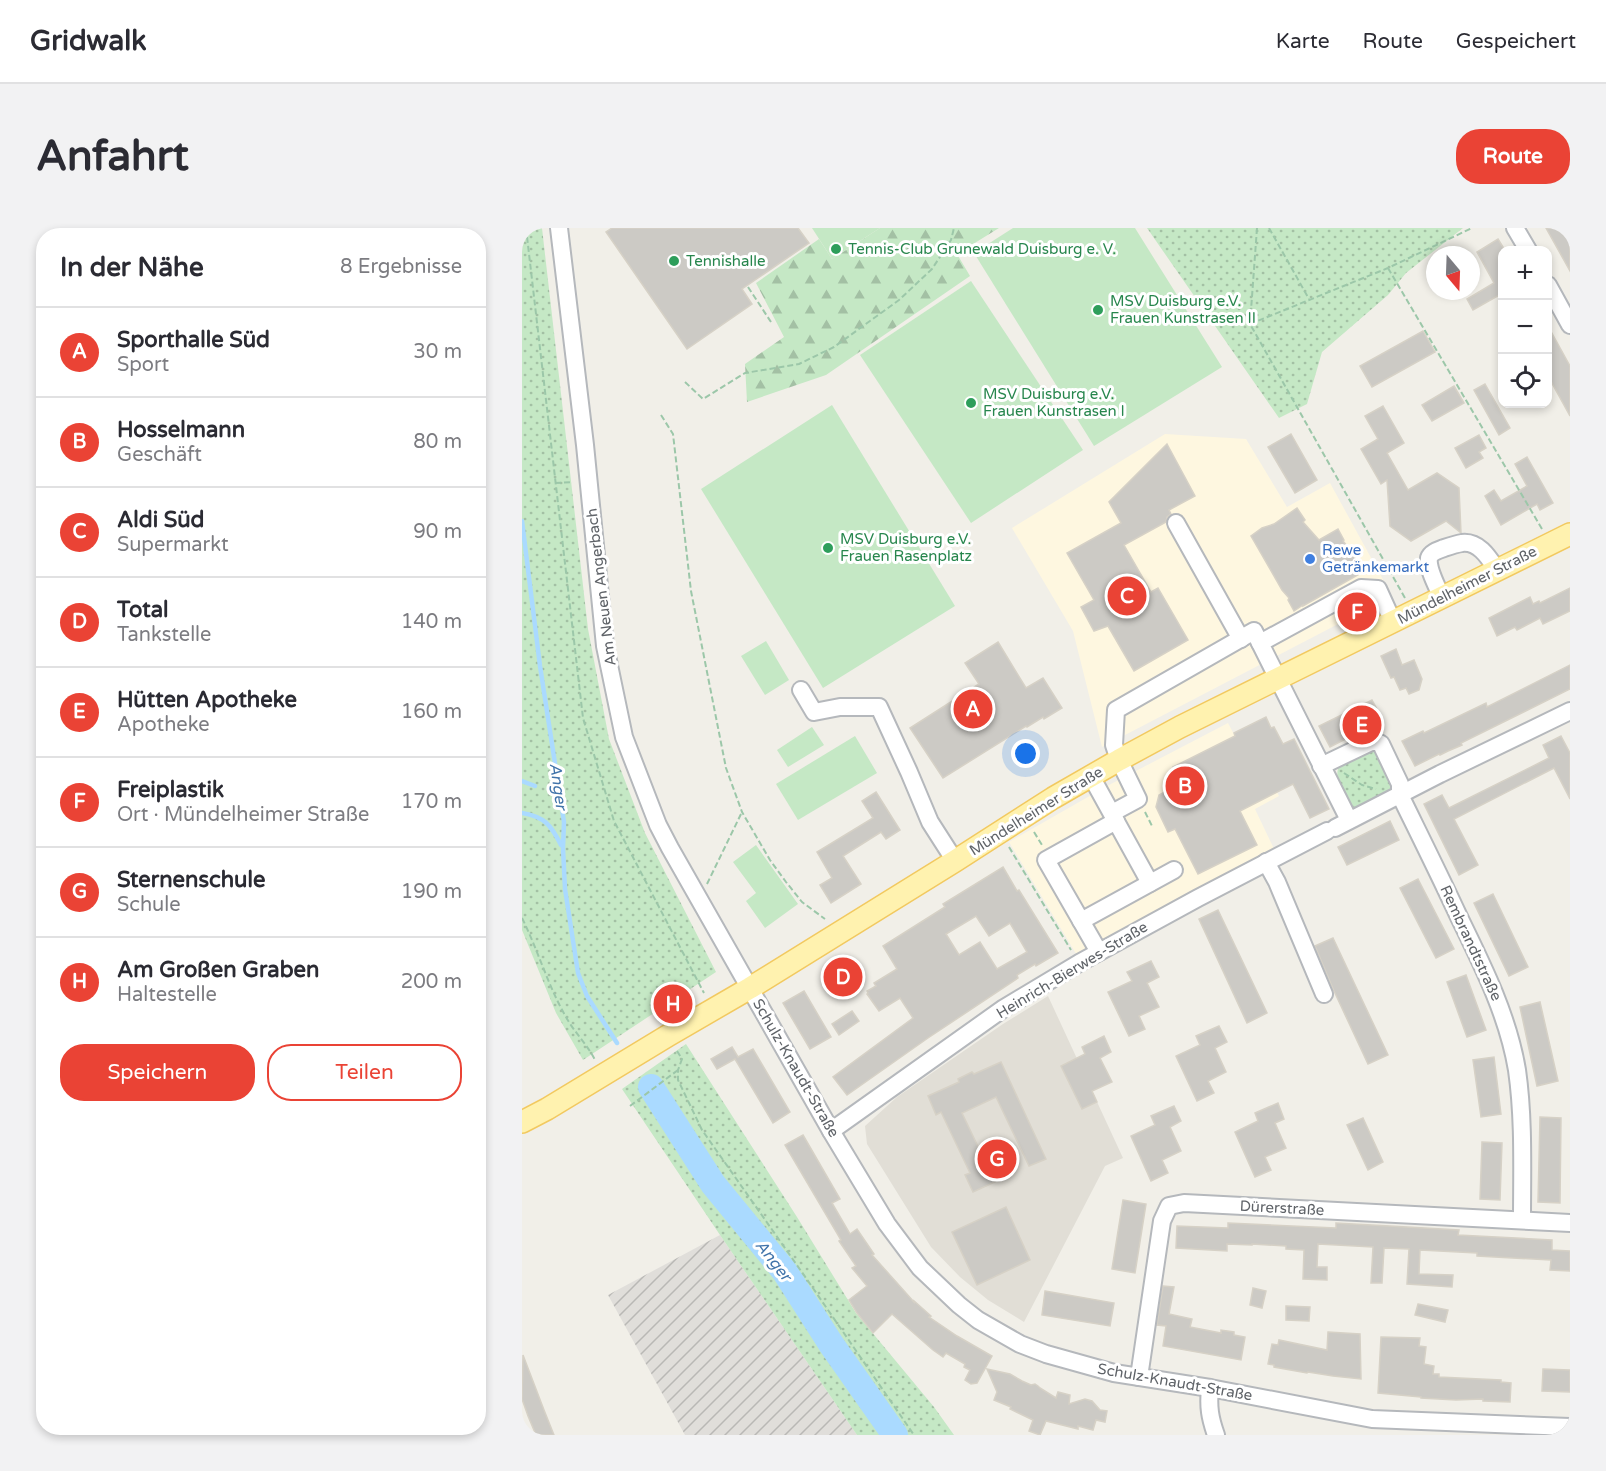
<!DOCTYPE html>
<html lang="de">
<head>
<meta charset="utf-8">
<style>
	body { margin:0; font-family:"Varela Round",sans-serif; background:#f2f2f3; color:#2b2b33 }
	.controls { position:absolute; right:18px; top:18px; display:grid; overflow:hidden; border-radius:12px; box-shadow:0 3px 9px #0003 }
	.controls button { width:54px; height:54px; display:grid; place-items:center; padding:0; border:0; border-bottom:2px solid #e1e1e2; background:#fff; color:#2b2b33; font:30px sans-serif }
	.compass { position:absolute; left:904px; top:18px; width:54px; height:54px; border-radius:50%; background:#fff; box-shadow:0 3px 9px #0003; rotate:161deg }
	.you { position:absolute; left:504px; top:526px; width:21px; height:21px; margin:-15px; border:4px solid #fff; border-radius:50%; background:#1a73e8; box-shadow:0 0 0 9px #1a73e833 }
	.badge { display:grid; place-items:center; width:39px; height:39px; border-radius:50%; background:#ea4335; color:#fff; font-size:20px; font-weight:700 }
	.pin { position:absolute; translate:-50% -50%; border:3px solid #fff; box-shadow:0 2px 6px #0006 }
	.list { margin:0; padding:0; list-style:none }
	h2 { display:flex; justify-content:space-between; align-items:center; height:78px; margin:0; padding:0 24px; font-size:26px }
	h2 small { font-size:20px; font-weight:400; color:#7c7c81 }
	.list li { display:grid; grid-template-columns:39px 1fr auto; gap:18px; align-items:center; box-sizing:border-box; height:90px; padding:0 24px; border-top:2px solid #e1e1e2 }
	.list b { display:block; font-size:22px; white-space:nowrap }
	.list p { margin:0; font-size:20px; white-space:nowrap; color:#7c7c81 }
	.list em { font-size:20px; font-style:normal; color:#7c7c81 }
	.actions { display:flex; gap:12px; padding:18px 24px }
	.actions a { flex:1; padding:14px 0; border:2px solid #ea4335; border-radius:24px; text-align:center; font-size:21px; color:#ea4335 }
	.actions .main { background:#ea4335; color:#fff }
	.icon { flex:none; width:33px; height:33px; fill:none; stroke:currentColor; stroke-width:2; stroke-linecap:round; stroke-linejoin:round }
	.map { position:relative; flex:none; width:1048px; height:1207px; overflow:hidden; border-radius:24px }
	header { display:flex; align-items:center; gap:36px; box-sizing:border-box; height:84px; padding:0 30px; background:#fff; border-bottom:2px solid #e1e1e2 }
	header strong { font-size:28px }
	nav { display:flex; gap:33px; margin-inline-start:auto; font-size:21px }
	.intro { display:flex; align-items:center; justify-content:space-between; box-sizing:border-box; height:144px; padding:0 36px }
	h1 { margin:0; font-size:42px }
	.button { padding:15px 27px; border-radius:24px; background:#ea4335; color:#fff; font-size:21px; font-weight:700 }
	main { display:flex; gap:36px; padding:0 36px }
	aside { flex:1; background:#fff; border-radius:24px; box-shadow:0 3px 9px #0003 }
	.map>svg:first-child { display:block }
</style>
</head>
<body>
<header>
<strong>Gridwalk</strong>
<nav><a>Karte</a><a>Route</a><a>Gespeichert</a></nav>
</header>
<div class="intro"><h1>Anfahrt</h1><a class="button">Route</a></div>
<main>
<aside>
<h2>In der Nähe<small>8 Ergebnisse</small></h2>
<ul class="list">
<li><span class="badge">A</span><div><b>Sporthalle Süd</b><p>Sport</p></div><em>30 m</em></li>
<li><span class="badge">B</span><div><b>Hosselmann</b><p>Geschäft</p></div><em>80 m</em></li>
<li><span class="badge">C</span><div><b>Aldi Süd</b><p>Supermarkt</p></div><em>90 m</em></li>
<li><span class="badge">D</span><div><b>Total</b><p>Tankstelle</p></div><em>140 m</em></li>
<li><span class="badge">E</span><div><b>Hütten Apotheke</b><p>Apotheke</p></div><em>160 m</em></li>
<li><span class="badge">F</span><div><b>Freiplastik</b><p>Ort · Mündelheimer Straße</p></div><em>170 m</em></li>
<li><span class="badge">G</span><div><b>Sternenschule</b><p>Schule</p></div><em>190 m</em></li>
<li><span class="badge">H</span><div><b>Am Großen Graben</b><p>Haltestelle</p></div><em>200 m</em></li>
</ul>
<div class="actions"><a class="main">Speichern</a><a>Teilen</a></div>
</aside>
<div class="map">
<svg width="1048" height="1207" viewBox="0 0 1048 1207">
	<defs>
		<pattern id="industrial-furrows" width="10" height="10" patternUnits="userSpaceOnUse" patternTransform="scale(1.5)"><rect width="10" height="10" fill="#e0deda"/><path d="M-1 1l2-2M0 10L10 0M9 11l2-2" fill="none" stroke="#b9b8b5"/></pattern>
		<pattern id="grass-dots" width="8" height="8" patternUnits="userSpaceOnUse" patternTransform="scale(1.5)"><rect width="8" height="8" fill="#c5e8c5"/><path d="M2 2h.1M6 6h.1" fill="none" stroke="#a3c0a4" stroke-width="1.8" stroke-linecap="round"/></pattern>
		<pattern id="forest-firs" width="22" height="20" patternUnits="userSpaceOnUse" patternTransform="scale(1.5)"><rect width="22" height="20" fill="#c5e8c5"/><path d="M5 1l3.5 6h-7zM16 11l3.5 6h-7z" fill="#a3c0a4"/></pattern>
	</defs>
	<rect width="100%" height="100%" fill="#f1efe8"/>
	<g fill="#fef7e0">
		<path d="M643,206L724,211L765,279L808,255L870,368L580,519L551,403L490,300Z"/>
		<path d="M706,495L717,516L736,527L757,568L733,581L753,623L556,729L487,614L587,557Z"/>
	</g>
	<path fill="url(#industrial-furrows)" d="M198,1007L335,1207H163L86,1067Z"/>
	<path fill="#e1ded6" d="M526,768L601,930L583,938L502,1094L466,1072L438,1049L409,1019L345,916L343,898L375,869L481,796Z"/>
	<g fill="url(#grass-dots)">
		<path d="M0,0H20L66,401L87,511L123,605L194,744L61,832L34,785L0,702Z"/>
		<path d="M625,0H941L884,45L866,67L800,124L785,176L757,190Z"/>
		<path d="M847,522L854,523L871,560L869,565C860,569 849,578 839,580C824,584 809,548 818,537C824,530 839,526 847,522Z"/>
		<path d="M164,816L275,989L334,1085L412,1179L432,1207H335L198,1007L100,861Z"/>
	</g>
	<path fill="url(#forest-firs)" d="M358,0H477L435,26L448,48L304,147L225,174L223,136L262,109L234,55L297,11L310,31Z"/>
	<g fill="#c5e8c5">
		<path d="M290,0H358L310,31Z"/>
		<path d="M491,0H613L700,139L572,218L452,25Z"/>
		<path d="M449,53L561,222L449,295L338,127Z"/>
		<path d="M310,177L433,378L301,460L179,261Z"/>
		<path d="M244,413L267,452L243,467L219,428Z"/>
		<path d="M290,499L302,517L266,539L255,522Z"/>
		<path d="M333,508L355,545L276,592L254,556Z"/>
		<path d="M234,617L276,676L243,700L224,673L234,665L211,634Z"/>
	</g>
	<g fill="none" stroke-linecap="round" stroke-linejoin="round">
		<g stroke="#aadaff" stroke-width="4.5">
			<path d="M0,293L18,438L42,594L41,620L43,661L56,745L65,768L95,815"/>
			<path d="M0,553L13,558"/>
			<path d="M0,585C23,589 29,597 39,617"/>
		</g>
		<path stroke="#aadaff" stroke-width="26" d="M129,859L191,956L263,1044L309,1116L373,1207"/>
	</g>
	<g fill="#cccac5" stroke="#d6d1c6" stroke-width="1.5" fill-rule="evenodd">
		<path d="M90,0H276L287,15L220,61L230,76L165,121L84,4Z"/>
		<path d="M1024,0H1048V43Z"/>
		<path d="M976,11L981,19V69L979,66L951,82L945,71L972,55L955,24Z"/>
		<path d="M1026,98L1048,138V188L1026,148Z"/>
		<path d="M901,103L913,124L850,159L838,138Z"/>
		<path d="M963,156L988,200L977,207L952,162Z"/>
		<path d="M932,158L942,175L910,193L900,177Z"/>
		<path d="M861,178L882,215L865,225L886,262L915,245L937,260L939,305L924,293L889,313L868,298L865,252L859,256L839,221L856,211L843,188Z"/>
		<path d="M769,206L795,252L773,265L746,219Z"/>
		<path d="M957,207L964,220L957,224L961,230L944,240L933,220Z"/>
		<path d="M645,216L673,268L647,282L649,286L645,289L644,294L602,317L629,364L636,360L666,412L612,443L586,398L572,403L559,379L572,372L545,325L599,295L587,274Z"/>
		<path d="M1005,229L1031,275L1018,282L1015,276L979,297L963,268L972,262L979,273L1005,258L993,236Z"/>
		<path d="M775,280L783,292L781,294L797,312L816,301L822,312L821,313L829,323L841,344L781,378V377L772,383L766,372L767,370L760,362L729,308L740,300L752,296Z"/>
		<path d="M1048,360V383L1021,396L1018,390L995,402L993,399L975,408L967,390L1008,369L1011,376L1017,373L1018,375Z"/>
		<path d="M476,414L504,460L521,450L540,480L522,491L521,489L505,499L504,498L421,550L388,500L457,456L443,435Z"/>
		<path d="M874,421L880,437L892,432L900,451L897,462L887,466L884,460L878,462L872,449L869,450L859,428Z"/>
		<path d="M1048,437V461L939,515L940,517L926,523L918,527L917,526L893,538L880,513L901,503L902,505L964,475L965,479Z"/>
		<path d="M850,472L861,492L808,519L797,498Z"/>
		<path d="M744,489L749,500L752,499L761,516L772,511L807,581L788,590L771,556L718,583L735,617L676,646L653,601L646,604L634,579L637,567L652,559L648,550L655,547L651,539L713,508L712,505Z"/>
		<path d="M1039,508L1048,525V571L1032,540L932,591L956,637L937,647L902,576L920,567L927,580L1027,530L1021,517Z"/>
		<path d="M354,564L378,602L364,611L359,604L321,628L339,656L309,675L298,657L310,650L295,624L351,590L340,573Z"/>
		<path d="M868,593L877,612L825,637L816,619Z"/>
		<path d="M481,639L495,663L497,662L536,725L514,738L513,736L495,747L496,750L406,810L325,867L311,849L391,790L378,770L357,783L345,766L346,765L345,763L354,758L352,755L375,741L361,718L423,679L421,676ZM454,688L467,708L488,695L505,724L475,741L458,714L437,727L424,706Z"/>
		<path d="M896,651L932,721L914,730L878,660Z"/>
		<path d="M971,666L1006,739L987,748L952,675Z"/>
		<path d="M696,682L745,785L725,795L677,691Z"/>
		<path d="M811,710L866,827L846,836L812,763L793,718Z"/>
		<path d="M629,733L637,749L625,755L637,779L617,788L623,801L607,808L586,764L610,753L605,744Z"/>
		<path d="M944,747L964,802L945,809L925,754Z"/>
		<path d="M282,763L309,809L288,821L261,775Z"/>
		<path d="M1018,774L1036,853L1015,858L998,779Z"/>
		<path d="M330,783L337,793L317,807L310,796Z"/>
		<path d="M697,798L705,814L693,820L704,844L686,853L692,865L675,873L654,828L678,817L674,808Z"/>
		<path d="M582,808L589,824L578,830L590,854L570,863L575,874L560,881L539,838L563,826L560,819Z"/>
		<path d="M210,819L216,829L231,821L268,884L251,895L213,831L195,841L189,831Z"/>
		<path d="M972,829L979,886L959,889L951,832Z"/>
		<path d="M479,834L524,931L507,938L474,869L440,885L473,954L451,964L443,947L448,945L419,884L414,887L406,868L437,854L436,851L450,844L452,846Z"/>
		<path d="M756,875L762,891L753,895L764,920L743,929L749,942L733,949L713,904L736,893L733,885Z"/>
		<path d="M652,878L659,893L648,899L659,923L640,932L646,945L629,953L609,908L633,897L629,888Z"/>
		<path d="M1018,889L1039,890L1038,975L1016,974Z"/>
		<path d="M841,890L861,934L846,942L825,897Z"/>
		<path d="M281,907L318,971L310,975L328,1006L335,1001L352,1026L350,1027L392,1074V1073L409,1088L407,1089L435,1108L470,1128L455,1155L449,1156L443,1152L448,1142L442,1139L443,1136L424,1125L421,1129L411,1122L370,1086L351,1105L335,1085L327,1072L345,1058L330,1040L334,1038L317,1013L319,1012L263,917Z"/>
		<path d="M960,914L980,915L978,972L958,971Z"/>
		<path d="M601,972L624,976L613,1045L590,1041Z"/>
		<path d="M484,979L508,1032L455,1057L430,1004Z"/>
		<path d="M706,995L814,1000V995L868,998L937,1002L936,1007L1030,1012V1022L1048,1023V1043L1028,1042L1029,1032L955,1028V1025L898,1022L897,1046L931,1047L930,1059L885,1056L887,1021L862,1020L860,1055H849L851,1019L796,1016L795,1039H805V1052L781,1051L782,1022L764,1021V1018L730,1016V1017L705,1016V1023L654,1020L655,998L706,1000Z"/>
		<path d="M641,1058L652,1059L647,1086L670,1091L668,1099L699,1105V1102L712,1104V1107L723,1109L719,1132L641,1118L644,1098L635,1097Z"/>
		<path d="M731,1060L744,1063L740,1080L728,1077Z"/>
		<path d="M523,1063L592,1075L588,1098L520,1087Z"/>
		<path d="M896,1076L926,1082L923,1094L893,1087Z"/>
		<path d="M764,1078L788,1079L787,1093L764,1092Z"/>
		<path d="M806,1104L838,1106L839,1151L811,1148L786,1144L785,1145L752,1139V1137L746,1136L750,1116L756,1117L757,1112L805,1122Z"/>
		<path d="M859,1109L898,1110L897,1118L904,1119L902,1136L912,1138L911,1146H917V1149L979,1152V1154L989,1155L988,1174L961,1173V1171L934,1172L899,1170V1169L856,1165Z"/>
		<path d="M1,1127L22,1182L32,1207H14L6,1188L0,1171Z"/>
		<path d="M465,1141L488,1146L500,1153L509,1157L513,1156L516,1158L518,1160L534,1170L536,1164L548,1167L547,1176L563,1171L570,1173L578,1182L585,1183L583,1194L574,1192L571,1202L556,1198V1201L524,1193L518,1207L507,1203L511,1192L488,1181L489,1179L472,1172L475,1164Z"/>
		<path d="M1021,1141L1048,1142V1164L1020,1163Z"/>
	</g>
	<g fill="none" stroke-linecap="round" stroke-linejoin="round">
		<g stroke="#b5b8bc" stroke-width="20">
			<g id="minor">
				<path d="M37,0L63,217L83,418L102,509L136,597L148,620L309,903L365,996L398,1040L437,1077L456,1092L498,1116L524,1126L592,1145L688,1160L850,1191L1048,1199"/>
				<path d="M993,0L1006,22"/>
				<path d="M1026,57L1048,97"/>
				<path d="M654,295L719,411"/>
				<path d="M920,370C916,360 905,341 907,330C909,324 917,322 922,320C928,318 934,316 940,315C957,313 967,330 975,342"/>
				<path d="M738,415L827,592"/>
				<path d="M279,462L292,484L318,479H357L387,544L408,594L433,633"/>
				<path d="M799,538L847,515L853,513L859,516L878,556V567C898,608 918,648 937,689C961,738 986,788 995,842C1002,891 1000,942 1000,992"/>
				<path d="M569,548L628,655"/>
				<path d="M590,585L616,571L597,532L592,517L594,482L732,403L738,415L839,360L856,361L871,394"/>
				<path d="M813,600L918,546L1048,483"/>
				<path d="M744,634L755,654L802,766"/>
				<path d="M559,693L652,642"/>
				<path d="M577,724L524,632L594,593"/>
				<path d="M309,903L482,780L557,735L676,670L805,603"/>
				<path d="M617,1149L640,993L647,978L662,975L1048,995"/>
				<path d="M688,1160C686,1179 688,1190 694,1207"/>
			</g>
		</g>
		<g stroke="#f2c960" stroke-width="24">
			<path id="major" d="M0,894L25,881L147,807L228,760L433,633L531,570L597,532L658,499L1048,306"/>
		</g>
		<g stroke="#9cc7a9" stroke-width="2" stroke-dasharray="6 3" stroke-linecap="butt">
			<path d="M4,0L61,490L92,593L182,765"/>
			<path d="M735,0L728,96L883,370"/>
			<path d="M747,0L787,71"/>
			<path d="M866,40L1020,301"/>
			<path d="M226,59L249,94"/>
			<path d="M728,96L866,40L950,0"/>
			<path d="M163,154L181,171L223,145L277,136L312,119L377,72L410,41L429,12L432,0"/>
			<path d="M139,187L151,206L169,363L204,540L220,584L248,632L264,654L280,674L303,691"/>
			<path d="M33,255L51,254"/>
			<path d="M822,545L840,557L854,561"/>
			<path d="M623,584L631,600"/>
			<path d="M512,604L520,617"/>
			<path d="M487,619L549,722"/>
			<path d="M185,656L219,586"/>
			<path d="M0,690C16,722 26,758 44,789C52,804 65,816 73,832"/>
			<path d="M155,823L160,831L156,842V852L180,902L284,1050L392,1207"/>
			<path d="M108,878L156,842"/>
		</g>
		<use href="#minor" stroke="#fff" stroke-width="16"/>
		<use href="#major" stroke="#fff2af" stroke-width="21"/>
	</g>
	<g fill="#2e9e5b" stroke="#fff" stroke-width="2">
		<circle cx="314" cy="21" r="6"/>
		<circle cx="152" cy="33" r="6"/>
		<circle cx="576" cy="82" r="6"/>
		<circle cx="449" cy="175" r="6"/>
		<circle cx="306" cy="320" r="6"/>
	</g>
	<circle fill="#3f7fe0" stroke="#fff" stroke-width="2" cx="788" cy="331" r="6"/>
	<g text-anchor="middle" stroke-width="6" stroke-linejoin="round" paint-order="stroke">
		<g font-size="15" fill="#27864d" stroke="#fff" text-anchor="start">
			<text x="326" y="26">Tennis-Club Grunewald Duisburg e. V.</text>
			<text x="164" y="38">Tennishalle</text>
			<text x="588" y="78">MSV Duisburg e.V.<tspan x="588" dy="17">Frauen Kunstrasen II</tspan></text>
			<text x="461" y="171">MSV Duisburg e.V.<tspan x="461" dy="17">Frauen Kunstrasen I</tspan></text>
			<text x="318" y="316">MSV Duisburg e.V.<tspan x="318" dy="17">Frauen Rasenplatz</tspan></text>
		</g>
		<g font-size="15" fill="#366cbe" stroke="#fff" text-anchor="start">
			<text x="800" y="327">Rewe<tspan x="800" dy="17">Getränkemarkt</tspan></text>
		</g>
		<g font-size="15" fill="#5f6368" stroke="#fff">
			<text transform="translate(945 357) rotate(-27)" y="5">Mündelheimer Straße</text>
			<text transform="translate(79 359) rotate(-97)" y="5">Am Neuen Angerbach</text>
			<text transform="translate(514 583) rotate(-32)" y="5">Mündelheimer Straße</text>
			<text transform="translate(949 715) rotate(65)" y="5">Rembrandtstraße</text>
			<text transform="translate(550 742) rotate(-31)" y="5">Heinrich-Bierwes-Straße</text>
			<text transform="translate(274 840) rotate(60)" y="5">Schulz-Knaudt-Straße</text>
			<text transform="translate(760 980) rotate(3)" y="5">Dürerstraße</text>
			<text transform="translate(653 1154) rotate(10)" y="5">Schulz-Knaudt-Straße</text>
		</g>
		<g font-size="16" font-style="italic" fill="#4174aa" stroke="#fff">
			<text transform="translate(37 558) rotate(82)" y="6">Anger</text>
			<text transform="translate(252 1032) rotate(52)" y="6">Anger</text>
		</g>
	</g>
</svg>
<div class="controls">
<button>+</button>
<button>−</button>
<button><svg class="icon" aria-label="locate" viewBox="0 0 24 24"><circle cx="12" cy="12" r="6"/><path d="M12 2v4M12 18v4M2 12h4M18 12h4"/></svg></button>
</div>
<svg class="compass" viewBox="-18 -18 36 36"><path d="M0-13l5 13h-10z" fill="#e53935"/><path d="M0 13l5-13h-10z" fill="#7c7c81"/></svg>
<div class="you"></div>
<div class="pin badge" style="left:451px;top:481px">A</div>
<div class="pin badge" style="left:663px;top:558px">B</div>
<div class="pin badge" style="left:605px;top:368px">C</div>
<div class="pin badge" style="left:321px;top:749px">D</div>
<div class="pin badge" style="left:840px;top:497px">E</div>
<div class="pin badge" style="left:835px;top:384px">F</div>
<div class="pin badge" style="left:475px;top:931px">G</div>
<div class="pin badge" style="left:151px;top:776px">H</div>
</div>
</main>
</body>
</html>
